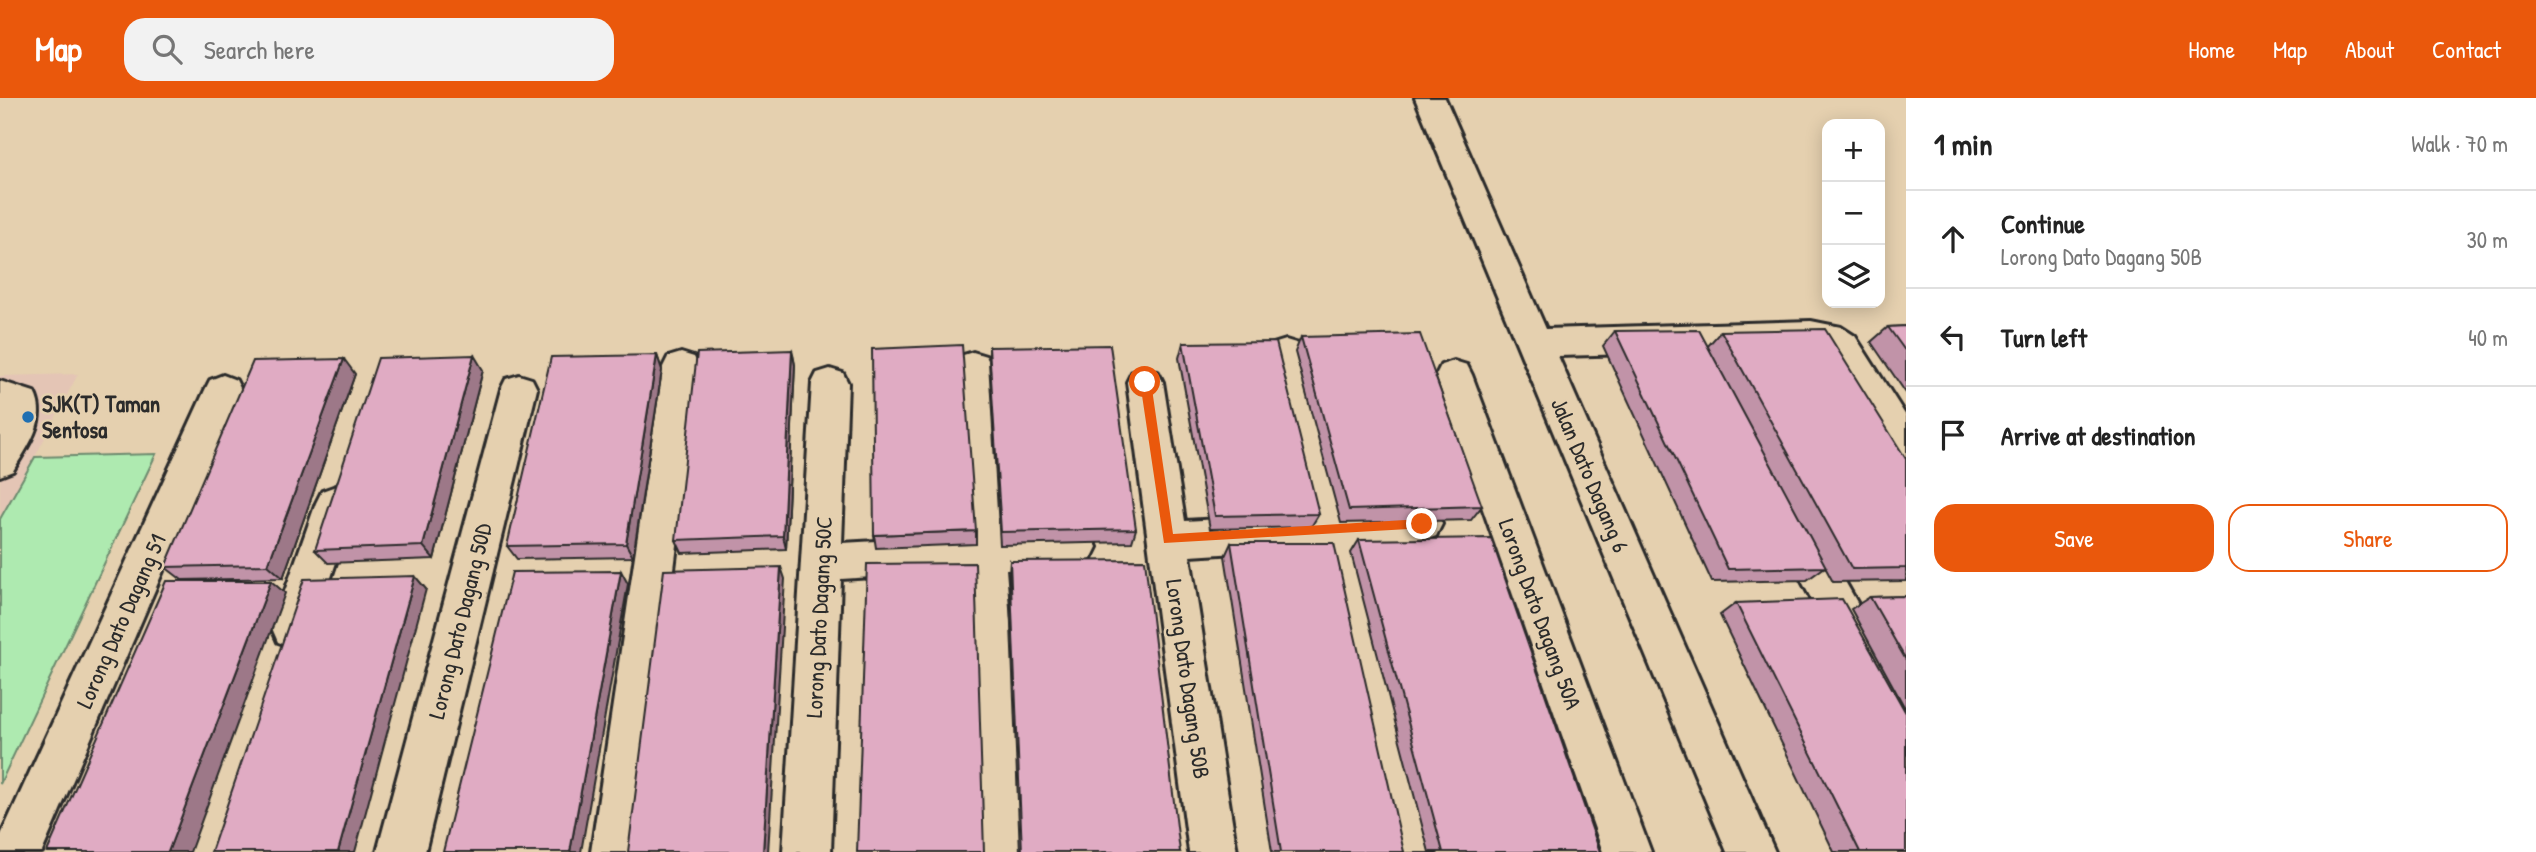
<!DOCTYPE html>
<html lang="en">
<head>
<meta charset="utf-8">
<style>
	body { margin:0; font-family:"Patrick Hand",sans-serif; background:#f2f2f2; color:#222 }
	.controls { position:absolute; right:21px; top:21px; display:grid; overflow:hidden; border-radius:14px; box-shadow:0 4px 18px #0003 }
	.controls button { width:63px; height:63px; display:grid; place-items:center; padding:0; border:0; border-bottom:2px solid #e0e0e0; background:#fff; color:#222; font:35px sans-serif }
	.stop { position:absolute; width:21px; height:21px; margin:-16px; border:5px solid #ea580c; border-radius:50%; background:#fff }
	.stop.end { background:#ea580c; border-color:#fff; box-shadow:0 2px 7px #0008 }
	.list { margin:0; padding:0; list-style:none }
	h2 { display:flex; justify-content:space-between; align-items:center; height:91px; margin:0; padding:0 28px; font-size:30px }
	h2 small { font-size:23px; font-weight:400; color:#767676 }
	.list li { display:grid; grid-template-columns:46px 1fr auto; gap:21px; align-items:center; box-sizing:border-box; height:98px; padding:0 28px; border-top:2px solid #e0e0e0 }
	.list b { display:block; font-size:26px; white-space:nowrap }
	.list p { margin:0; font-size:23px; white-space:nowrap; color:#767676 }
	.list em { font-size:23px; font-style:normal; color:#767676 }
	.actions { display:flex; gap:14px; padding:21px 28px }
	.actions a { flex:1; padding:16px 0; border:2px solid #ea580c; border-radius:21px; text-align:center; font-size:24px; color:#ea580c }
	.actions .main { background:#ea580c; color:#fff }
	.icon { flex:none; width:38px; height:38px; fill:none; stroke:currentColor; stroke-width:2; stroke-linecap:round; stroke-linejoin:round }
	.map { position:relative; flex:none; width:1906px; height:754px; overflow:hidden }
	header { display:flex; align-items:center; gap:42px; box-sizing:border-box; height:98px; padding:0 35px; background:#ea580c; color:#fff }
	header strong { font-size:33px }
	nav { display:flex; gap:38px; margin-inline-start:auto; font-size:24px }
	.search { width:490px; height:63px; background:#f2f2f2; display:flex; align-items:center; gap:18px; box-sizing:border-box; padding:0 24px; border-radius:21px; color:#767676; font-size:26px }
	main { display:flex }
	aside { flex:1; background:#fff }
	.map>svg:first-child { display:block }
</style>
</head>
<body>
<header>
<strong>Map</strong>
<div class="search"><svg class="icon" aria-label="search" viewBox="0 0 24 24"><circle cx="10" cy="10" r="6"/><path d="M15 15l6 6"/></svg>Search here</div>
<nav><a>Home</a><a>Map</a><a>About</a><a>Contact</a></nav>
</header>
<main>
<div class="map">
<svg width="1906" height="754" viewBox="0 0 1906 754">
	<rect width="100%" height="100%" fill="#e5d0af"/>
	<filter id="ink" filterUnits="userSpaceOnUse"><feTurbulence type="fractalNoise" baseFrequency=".0143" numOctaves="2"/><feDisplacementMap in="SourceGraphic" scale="14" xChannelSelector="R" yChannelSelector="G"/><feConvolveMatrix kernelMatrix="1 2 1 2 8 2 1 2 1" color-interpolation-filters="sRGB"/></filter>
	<g filter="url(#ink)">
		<path fill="#e4c5b5" d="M78,276L35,359L0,421V278Z"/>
		<path fill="#aeeab0" stroke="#6c8a6e" stroke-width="2" d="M156,356L0,686V421L35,359Z"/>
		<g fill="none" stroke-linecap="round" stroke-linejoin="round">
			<g stroke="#2b2b2b" stroke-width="6">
				<g id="minor">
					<path d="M1415,0H1445L1546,231L1811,223L1841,229L1855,238L1906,318V366L1893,361L1829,258L1820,251L1558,258L1775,754H1727Z"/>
					<path d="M1286,242L1299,246L1304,256L1346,414L1422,409L1436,414L1442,426L1436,438L1422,443L1355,447L1436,754H1388L1315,450L1190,458L1237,754H1189L1127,284L1132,274L1145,270L1158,274L1163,284L1185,423L1307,416L1268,256L1273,246Z"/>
					<path d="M973,254L986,258L991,268L1004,436L1077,431L1091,437L1097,449L1091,461L1077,467L1006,471L1028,754H980L966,473L841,481L831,754H783L812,285L817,275L830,271L843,275L848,285L842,445L964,438L955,268L960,258Z"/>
					<path d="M681,255L694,259L699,269L639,754H591L663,269L668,259Z"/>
					<path d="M1454,263L1467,267L1472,277L1651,754H1603L1436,277L1441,267Z"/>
					<path d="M223,277L236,282L241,292L42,754H0L1,737L205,292L210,282Z"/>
					<path d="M519,277L532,281L537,291L425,754H377L501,291L506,281Z"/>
					<path d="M0,283L34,294C49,322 27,349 13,373L0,378Z"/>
					<path d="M336,388L350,393L356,405L314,530L308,544L293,549L278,544L272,530L316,405L322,393Z"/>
					<path d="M1793,412L1807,417L1906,590V655L1890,648L1773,429L1779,417Z"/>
				</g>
			</g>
			<use href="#minor" fill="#e5d0af" fill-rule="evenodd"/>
		</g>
		<g fill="#c193a8" stroke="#2b2b2b" stroke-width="2">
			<path d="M1906,228V295L1871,244L1888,229Z"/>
			<path d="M1615,233L1708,248L1721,233L1906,361V483L1833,484L1825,469L1807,482L1712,484L1603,248Z"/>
			<path d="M1301,239L1482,408L1471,422L1341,425L1295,254Z"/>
			<path d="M1183,245L1319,416L1311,429L1210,431L1179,260Z"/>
			<path d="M989,249L1136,431L1132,444L1000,447L989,264Z"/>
			<path d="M792,252L795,267L786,451L682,455L676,442Z"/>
			<path d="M657,257L662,272L633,459L517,461L507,448Z"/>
			<path d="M483,272L434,461L328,465L315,452Z"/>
			<path d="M355,276L283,480L182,482L165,469Z"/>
			<path d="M976,433V446L876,450L874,437Z"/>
			<path d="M1359,442L1600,754H1429L1351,455Z"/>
			<path d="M1231,445L1404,754H1272L1225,458Z"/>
			<path d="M1010,463L1180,754H1020L1009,475Z"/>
			<path d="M1906,498V612L1851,511L1870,499Z"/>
			<path d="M1736,505L1906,754H1834L1720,517Z"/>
		</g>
		<g fill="#9d7888" stroke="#2b2b2b" stroke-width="2">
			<path d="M792,252L795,267L786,451L783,438Z"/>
			<path d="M474,257L483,272L434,461L423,448Z"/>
			<path d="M657,257L662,272L633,459L626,446Z"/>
			<path d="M344,261L355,276L283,480L268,467Z"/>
			<path d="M781,469L785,481L768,754H763Z"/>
			<path d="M621,473L628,486L581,754H570Z"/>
			<path d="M415,478L426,491L355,754H338Z"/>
			<path d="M271,483L285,495L190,754H168Z"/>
		</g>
		<g fill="#e0abc3" stroke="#2b2b2b" stroke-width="2">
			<path d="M1906,228V254L1888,229Z"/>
			<path d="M1825,231L1906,361V470L1852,471L1721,233Z"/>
			<path d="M1699,232L1826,469L1728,471L1615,233Z"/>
			<path d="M1420,236L1482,408L1349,412L1301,239Z"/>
			<path d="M1276,244L1319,416L1215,418L1183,245Z"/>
			<path d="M962,247L976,433L874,437L872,251Z"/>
			<path d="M1110,247L1136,431L1001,434L989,249Z"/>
			<path d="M792,252L783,438L676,442L697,255Z"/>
			<path d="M474,257L423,448L315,452L378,260Z"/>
			<path d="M657,257L626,446L507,448L551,259Z"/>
			<path d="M344,261L268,467L165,469L253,263Z"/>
			<path d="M1491,440L1600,754H1443L1359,442Z"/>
			<path d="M1231,445H1334L1404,754H1281Z"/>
			<path d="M1145,462L1180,754H1022L1010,463Z"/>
			<path d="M975,465L984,754H857L867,466Z"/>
			<path d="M781,469L763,754H628L664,472Z"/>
			<path d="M621,473L570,754H443L512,474Z"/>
			<path d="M415,478L338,754H211L304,481Z"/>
			<path d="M166,483H271L168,754H47Z"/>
			<path d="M1906,498V562L1870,499Z"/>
			<path d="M1842,501L1906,615V754H1860L1736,505Z"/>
		</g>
	</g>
	<path fill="#ea580c" d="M1145,279L1151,284L1173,436L1422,421L1428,426L1426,430L1164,445L1140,284Z"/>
	<circle fill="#1f6fb2" stroke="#e5d0af" stroke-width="2.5" cx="28" cy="319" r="7"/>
	<g text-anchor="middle" stroke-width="5" stroke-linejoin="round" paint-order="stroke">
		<g font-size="23" font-weight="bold" fill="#2b2b2b" stroke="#e5d0af" text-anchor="start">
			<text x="42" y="314">SJK(T) Taman<tspan x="42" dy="26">Sentosa</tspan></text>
		</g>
		<g font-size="23" fill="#2b2b2b" stroke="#e5d0af">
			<text transform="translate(1590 377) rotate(67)" y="8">Jalan Dato Dagang 6</text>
			<text transform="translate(1540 516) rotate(70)" y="8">Lorong Dato Dagang 50A</text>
			<text transform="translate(819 519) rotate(-87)" y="8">Lorong Dato Dagang 50C</text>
			<text transform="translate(121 523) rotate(-66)" y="8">Lorong Dato Dagang 51</text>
			<text transform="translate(460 523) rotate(-76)" y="8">Lorong Dato Dagang 50D</text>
			<text transform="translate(1188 581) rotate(82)" y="8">Lorong Dato Dagang 50B</text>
		</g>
	</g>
</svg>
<div class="controls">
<button>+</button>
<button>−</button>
<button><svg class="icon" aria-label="layers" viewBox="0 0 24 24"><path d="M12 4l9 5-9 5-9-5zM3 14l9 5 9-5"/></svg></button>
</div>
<div class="stop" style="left:1145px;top:284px"></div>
<div class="stop end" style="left:1422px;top:426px"></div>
</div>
<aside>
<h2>1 min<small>Walk · 70 m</small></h2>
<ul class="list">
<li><svg class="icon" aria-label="ahead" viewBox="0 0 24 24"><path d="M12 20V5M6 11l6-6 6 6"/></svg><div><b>Continue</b><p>Lorong Dato Dagang 50B</p></div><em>30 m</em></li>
<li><svg class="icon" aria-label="left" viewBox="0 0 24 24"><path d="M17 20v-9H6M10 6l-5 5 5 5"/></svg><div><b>Turn left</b></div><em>40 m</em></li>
<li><svg class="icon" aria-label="arrive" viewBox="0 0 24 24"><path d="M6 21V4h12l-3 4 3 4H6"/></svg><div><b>Arrive at destination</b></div></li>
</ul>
<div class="actions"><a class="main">Save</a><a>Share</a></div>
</aside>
</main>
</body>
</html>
